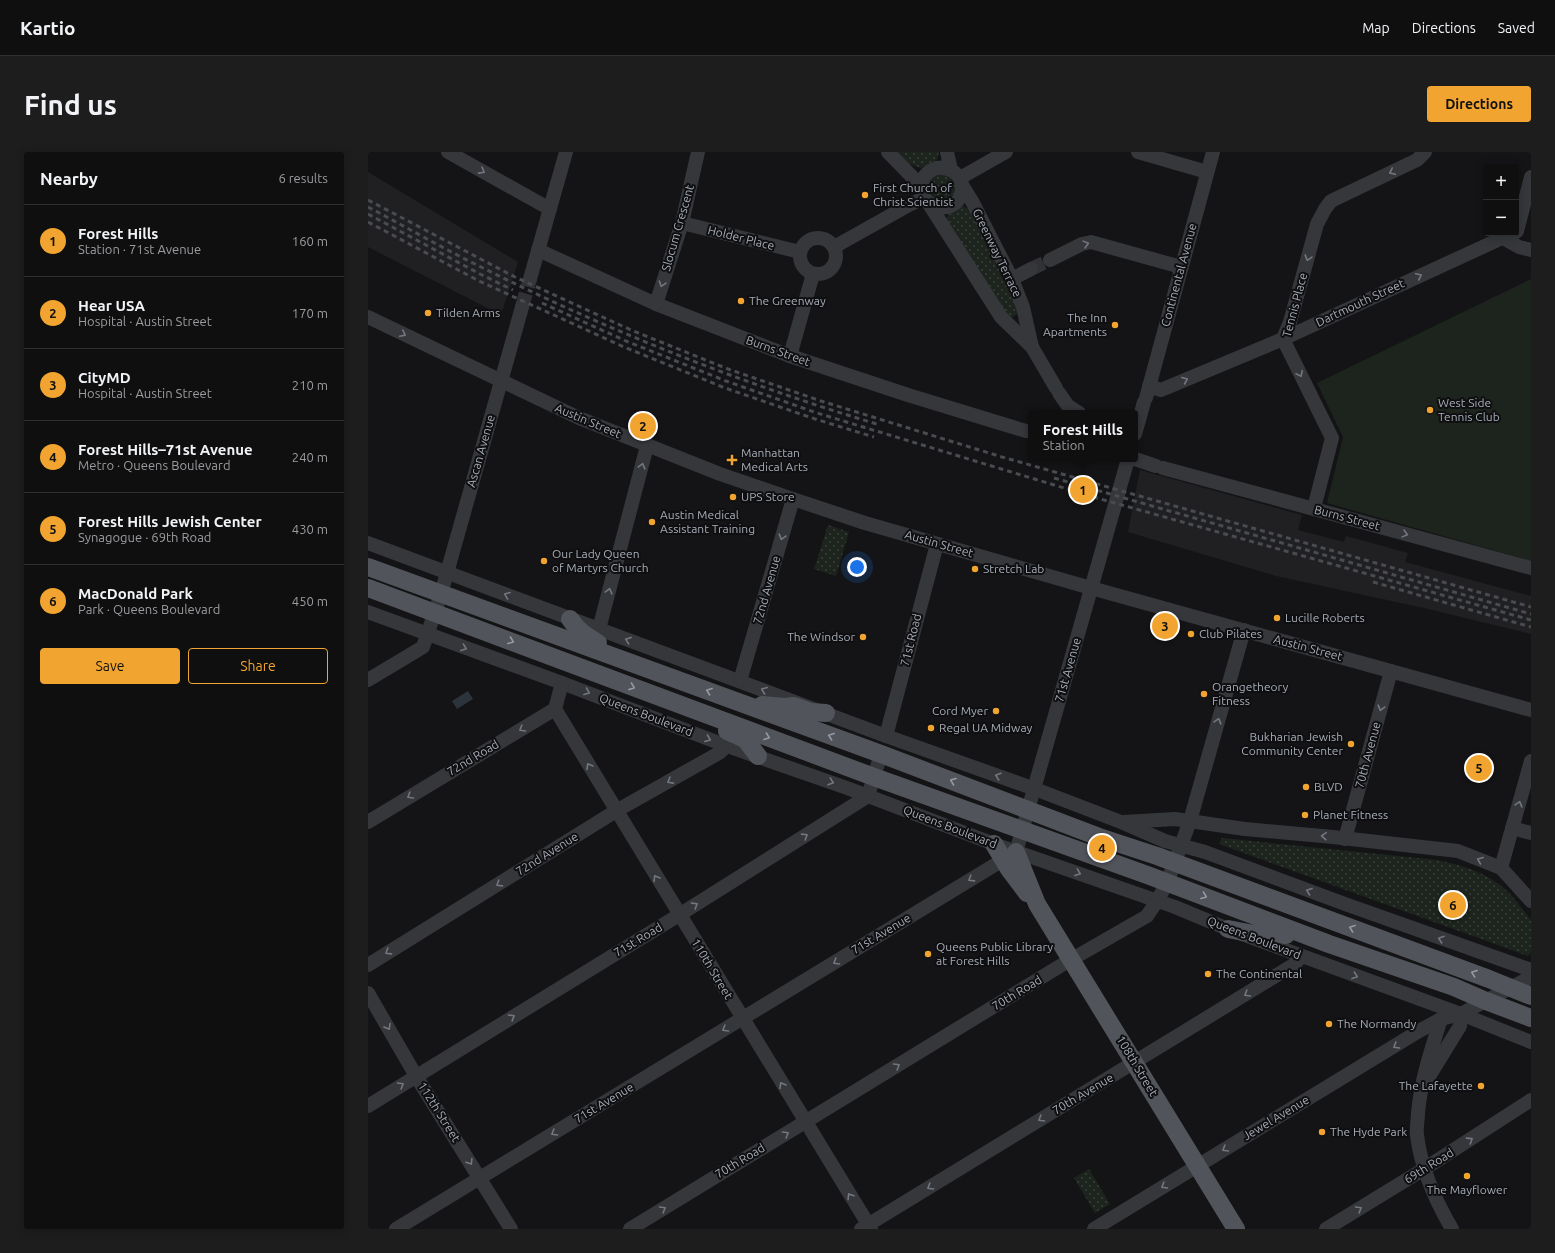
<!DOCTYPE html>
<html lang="en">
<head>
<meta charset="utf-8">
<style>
	body { margin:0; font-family:Ubuntu,sans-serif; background:#1d1d1e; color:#f1f3f6 }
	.controls { position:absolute; right:12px; top:12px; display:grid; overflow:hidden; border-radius:4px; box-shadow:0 2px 10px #0003 }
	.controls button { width:36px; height:36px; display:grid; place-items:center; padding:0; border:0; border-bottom:1px solid #2f2f30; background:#0f0f10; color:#f1f3f6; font:20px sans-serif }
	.you { position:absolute; left:489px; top:415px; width:14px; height:14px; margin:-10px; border:3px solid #fff; border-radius:50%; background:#1a73e8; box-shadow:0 0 0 6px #1a73e833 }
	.badge { display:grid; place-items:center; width:26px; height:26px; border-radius:50%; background:#f2a430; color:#111; font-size:13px; font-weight:700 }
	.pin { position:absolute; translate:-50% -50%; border:2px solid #fff; box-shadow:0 1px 4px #0006 }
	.popup { position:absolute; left:660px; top:258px; width:110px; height:52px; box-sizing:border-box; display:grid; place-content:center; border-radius:4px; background:#0f0f10; filter:drop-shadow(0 1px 3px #0005); font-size:13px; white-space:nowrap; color:#9b9c9f }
	.popup b { font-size:15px; color:#f1f3f6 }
	.popup::after { content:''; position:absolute; left:50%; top:100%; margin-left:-8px; border:8px solid transparent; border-top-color:#0f0f10 }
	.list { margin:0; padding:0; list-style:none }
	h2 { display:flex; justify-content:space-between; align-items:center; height:52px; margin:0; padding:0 16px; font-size:17px }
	h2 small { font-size:13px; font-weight:400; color:#9b9c9f }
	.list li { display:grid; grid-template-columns:26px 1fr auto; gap:12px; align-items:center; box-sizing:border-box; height:72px; padding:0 16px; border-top:1px solid #2f2f30 }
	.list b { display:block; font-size:15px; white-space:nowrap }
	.list p { margin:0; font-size:13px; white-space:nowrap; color:#9b9c9f }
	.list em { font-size:13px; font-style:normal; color:#9b9c9f }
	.actions { display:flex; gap:8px; padding:12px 16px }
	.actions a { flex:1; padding:9px 0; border:1px solid #f2a430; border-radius:4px; text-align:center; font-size:14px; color:#f2a430 }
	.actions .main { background:#f2a430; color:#111 }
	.map { position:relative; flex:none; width:1163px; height:1077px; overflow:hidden; border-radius:4px }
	header { display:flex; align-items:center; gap:24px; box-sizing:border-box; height:56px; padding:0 20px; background:#0f0f10; border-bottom:1px solid #2f2f30 }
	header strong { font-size:19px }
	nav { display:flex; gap:22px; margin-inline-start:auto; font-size:14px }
	.intro { display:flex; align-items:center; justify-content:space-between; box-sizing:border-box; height:96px; padding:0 24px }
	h1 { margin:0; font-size:28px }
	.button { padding:10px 18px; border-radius:4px; background:#f2a430; color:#111; font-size:14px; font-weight:700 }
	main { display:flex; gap:24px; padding:0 24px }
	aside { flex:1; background:#0f0f10; border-radius:4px; box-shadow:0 2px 10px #0003 }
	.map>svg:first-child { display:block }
</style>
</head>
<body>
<header>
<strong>Kartio</strong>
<nav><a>Map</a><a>Directions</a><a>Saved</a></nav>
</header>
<div class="intro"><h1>Find us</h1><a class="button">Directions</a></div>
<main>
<aside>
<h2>Nearby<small>6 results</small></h2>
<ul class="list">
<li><span class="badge">1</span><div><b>Forest Hills</b><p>Station · 71st Avenue</p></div><em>160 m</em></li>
<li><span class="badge">2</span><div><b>Hear USA</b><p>Hospital · Austin Street</p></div><em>170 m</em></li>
<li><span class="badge">3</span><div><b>CityMD</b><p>Hospital · Austin Street</p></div><em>210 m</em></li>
<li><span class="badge">4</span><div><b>Forest Hills–71st Avenue</b><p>Metro · Queens Boulevard</p></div><em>240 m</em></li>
<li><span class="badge">5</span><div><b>Forest Hills Jewish Center</b><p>Synagogue · 69th Road</p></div><em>430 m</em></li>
<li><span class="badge">6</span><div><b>MacDonald Park</b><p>Park · Queens Boulevard</p></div><em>450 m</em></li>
</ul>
<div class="actions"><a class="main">Save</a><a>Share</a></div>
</aside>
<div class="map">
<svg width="1163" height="1077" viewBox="0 0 1163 1077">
	<defs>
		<pattern id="grass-dots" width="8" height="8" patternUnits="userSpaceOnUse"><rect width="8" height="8" fill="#1c241d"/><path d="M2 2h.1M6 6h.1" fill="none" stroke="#3a413c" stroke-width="1.8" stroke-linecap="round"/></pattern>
	</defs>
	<rect width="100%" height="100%" fill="#141416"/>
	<g fill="#202023">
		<path d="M0,20L150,110L133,163L0,95Z"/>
		<path d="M772,318L934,363L930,378L976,390L978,384L1040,401L1037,410L1163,444V482L1056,456L908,424L760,380Z"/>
	</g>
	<g fill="url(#grass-dots)">
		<path d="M527,0H571L569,8L553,16L536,10Z"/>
		<path d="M569,20L588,28L586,47L566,50L558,31Z"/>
		<path d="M595,54L602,58L651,159L648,163L643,166L640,165L578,69L580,62Z"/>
		<path d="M460,373L481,380L468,424L446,417Z"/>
		<path d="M854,686L1069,708C1095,714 1116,719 1137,737C1147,746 1155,758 1163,768V800L1160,804L851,692Z"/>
		<path d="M721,1017L742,1052L727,1061L706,1026Z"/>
	</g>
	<path fill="#1c241d" d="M1163,127V409L959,351L975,285L949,231Z"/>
	<path fill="#2a343a" d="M100,539L105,547L89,557L84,549Z"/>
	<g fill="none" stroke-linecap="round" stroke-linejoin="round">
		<g stroke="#313236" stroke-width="14" stroke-dasharray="14 7" stroke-linecap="butt">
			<path d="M663,117L682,108"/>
			<path d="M154,155L162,127"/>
		</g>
		<g stroke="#35373b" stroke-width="14">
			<path d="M80,0L182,57"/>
			<path d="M520,0L553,34"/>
			<path d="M579,0L583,18"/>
			<path d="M770,0L839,20"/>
			<path d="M592,26L638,0"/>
			<path d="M594,33L605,51L644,127L655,155L664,195"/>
			<path d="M561,52C596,68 605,23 579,17C574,15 569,15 564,18C550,25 552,42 561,52L633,165L664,195L688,236"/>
			<path d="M314,71L432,100"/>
			<path d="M1148,80L1149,79L1163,25"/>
			<circle cx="450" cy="104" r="18"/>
			<path d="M1135,86L1151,95L1163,98"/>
			<path d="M466,95L541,53L556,46"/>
			<path d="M170,98L288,152L422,204L540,243L658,279"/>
			<path d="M682,108L714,92L723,90L813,115"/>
			<path d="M162,127L198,0"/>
			<path d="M644,127L663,117"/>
			<path d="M288,152L314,71L330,0"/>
			<path d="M0,165L211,266L352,322L425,347L497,371L723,436L1163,558"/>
			<path d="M422,204L445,122"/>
			<path d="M781,234L793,238L915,187L1145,81"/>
			<path d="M691,241L700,254L711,261"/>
			<path d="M778,246L845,0"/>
			<path d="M767,282L776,250"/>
			<path d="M767,307L788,314"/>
			<path d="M795,316L1163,416"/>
			<path d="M946,356L964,286L915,187L922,170L949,72L957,57L963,49L1049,8L1057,0"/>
			<path d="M0,391L518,584L667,637L753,670L797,689L837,700L977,752L1163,818"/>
			<path d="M0,460L194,531L359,594L479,636L626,692L807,755L860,777L1093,862L1163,890"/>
			<path d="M231,477L279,294"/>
			<path d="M0,528L55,495L73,442L154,155"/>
			<path d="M372,529L425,347"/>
			<path d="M187,557L503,1077"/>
			<path d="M518,584L569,392"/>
			<path d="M0,670L187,557L194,531"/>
			<path d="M756,670L807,667L877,677L965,685L1090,699L1133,716L1163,749"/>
			<path d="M1144,676L1163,681"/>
			<path d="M977,687L1023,519"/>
			<path d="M1133,716L1163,609"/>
			<path d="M0,813L248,659L351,601L359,594"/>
			<path d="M0,841L48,924L143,1077"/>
			<path d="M1073,867C1063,898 1053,928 1050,961C1050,968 1048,976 1049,983C1053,1017 1067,1048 1084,1077"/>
			<path d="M1060,926L1092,874L1093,862"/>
			<path d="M0,954L311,763L500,644L513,602"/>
			<path d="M28,1077L648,700L760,307"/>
			<path d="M262,1077L692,814L779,764L789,749L799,731L822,669L876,478"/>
			<path d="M493,1077L927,812L933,804"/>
			<path d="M726,1077L1051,879L1073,867L1093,862L1163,825"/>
			<path d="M958,1077L1056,1017L1163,948"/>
		</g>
		<g stroke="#51545a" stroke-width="18">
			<path d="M0,415L513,602L731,685L789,704L1121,827L1163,844"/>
			<path d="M0,436L506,625L782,724L961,792L1086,835L1118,849L1163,866"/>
			<path d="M202,467C210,479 218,484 230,491"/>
			<path d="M394,553L416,555L426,554L443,560L458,561"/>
			<path d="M359,579L377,587L390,604"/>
			<path d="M626,692L641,717L659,741"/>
			<path d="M648,700L669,752L868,1077"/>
			<path d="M860,777L886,782L894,779L918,783"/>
		</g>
		<g stroke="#484b50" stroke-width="3" stroke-dasharray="5 4" stroke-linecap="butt">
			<path d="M0,48L147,125L263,178L360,217L453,249L634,305L1163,455"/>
			<path d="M0,55C38,75 76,97 115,116C243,180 375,232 512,273"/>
			<path d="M0,62L112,122L145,138"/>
			<path d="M0,70L111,129L256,195L357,236L447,267L506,285"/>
			<path d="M174,151L258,189L358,229L449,261L729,346L1163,468"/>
			<path d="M686,326L1163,462"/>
			<path d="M1005,430L1163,475"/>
		</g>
	</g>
	<defs><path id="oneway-chevron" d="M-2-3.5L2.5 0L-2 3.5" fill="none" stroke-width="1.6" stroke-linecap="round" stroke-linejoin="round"/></defs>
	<g stroke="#73777f">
		<use href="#oneway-chevron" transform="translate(114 19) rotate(29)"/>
		<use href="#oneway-chevron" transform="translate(1024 20) rotate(155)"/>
		<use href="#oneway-chevron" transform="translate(718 92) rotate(-15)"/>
		<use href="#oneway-chevron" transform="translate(940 106) rotate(106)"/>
		<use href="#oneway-chevron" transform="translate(1051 124) rotate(-25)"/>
		<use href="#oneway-chevron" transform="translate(294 132) rotate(108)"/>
		<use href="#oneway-chevron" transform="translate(35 182) rotate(26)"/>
		<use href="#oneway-chevron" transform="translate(932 222) rotate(63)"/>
		<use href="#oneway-chevron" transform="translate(817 228) rotate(-23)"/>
		<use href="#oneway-chevron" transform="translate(274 314) rotate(-75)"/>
		<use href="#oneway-chevron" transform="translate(1037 382) rotate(15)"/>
		<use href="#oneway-chevron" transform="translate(414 385) rotate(106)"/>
		<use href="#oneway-chevron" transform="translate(241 439) rotate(-75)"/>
		<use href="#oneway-chevron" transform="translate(139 443) rotate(-159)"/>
		<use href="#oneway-chevron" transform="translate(260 488) rotate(-160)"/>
		<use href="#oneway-chevron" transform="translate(96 496) rotate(20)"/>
		<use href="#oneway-chevron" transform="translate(396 538) rotate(-159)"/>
		<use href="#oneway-chevron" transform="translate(219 540) rotate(21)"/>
		<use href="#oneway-chevron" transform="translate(1013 556) rotate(105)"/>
		<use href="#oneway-chevron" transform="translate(850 569) rotate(-74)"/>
		<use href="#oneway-chevron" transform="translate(154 577) rotate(149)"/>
		<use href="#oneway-chevron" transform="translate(340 587) rotate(21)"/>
		<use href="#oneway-chevron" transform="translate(221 614) rotate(-121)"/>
		<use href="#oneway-chevron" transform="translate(630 624) rotate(-161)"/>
		<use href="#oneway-chevron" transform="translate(302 629) rotate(151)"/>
		<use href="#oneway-chevron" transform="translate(463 630) rotate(19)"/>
		<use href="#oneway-chevron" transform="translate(42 644) rotate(149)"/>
		<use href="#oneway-chevron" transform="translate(1151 652) rotate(-74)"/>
		<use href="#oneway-chevron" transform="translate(437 684) rotate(-32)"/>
		<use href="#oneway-chevron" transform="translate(956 684) rotate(-176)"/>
		<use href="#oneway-chevron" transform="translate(1112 708) rotate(-158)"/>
		<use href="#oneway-chevron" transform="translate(710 721) rotate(20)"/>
		<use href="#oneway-chevron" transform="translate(288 726) rotate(-121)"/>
		<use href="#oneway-chevron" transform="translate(603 727) rotate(148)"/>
		<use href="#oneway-chevron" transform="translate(131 732) rotate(148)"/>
		<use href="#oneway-chevron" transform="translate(941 739) rotate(-160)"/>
		<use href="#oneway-chevron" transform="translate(327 753) rotate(-32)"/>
		<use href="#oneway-chevron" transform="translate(1073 787) rotate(-161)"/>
		<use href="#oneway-chevron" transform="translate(20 800) rotate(148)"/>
		<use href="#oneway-chevron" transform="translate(468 810) rotate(149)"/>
		<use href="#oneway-chevron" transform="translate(987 824) rotate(20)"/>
		<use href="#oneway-chevron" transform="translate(879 842) rotate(149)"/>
		<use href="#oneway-chevron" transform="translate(144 865) rotate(-31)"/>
		<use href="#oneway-chevron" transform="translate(20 875) rotate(59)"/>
		<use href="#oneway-chevron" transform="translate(357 877) rotate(149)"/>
		<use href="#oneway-chevron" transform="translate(1028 894) rotate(149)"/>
		<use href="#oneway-chevron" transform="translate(529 914) rotate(-31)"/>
		<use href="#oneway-chevron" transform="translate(33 933) rotate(-31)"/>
		<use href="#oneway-chevron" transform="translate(414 933) rotate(-121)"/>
		<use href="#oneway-chevron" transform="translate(673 967) rotate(149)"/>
		<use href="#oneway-chevron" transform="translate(186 981) rotate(149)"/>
		<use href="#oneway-chevron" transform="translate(418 982) rotate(-31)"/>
		<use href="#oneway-chevron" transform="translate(1102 988) rotate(-33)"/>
		<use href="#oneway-chevron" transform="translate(857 997) rotate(149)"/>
		<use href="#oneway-chevron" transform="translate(102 1010) rotate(58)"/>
		<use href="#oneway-chevron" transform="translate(796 1034) rotate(149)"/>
		<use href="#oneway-chevron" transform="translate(562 1035) rotate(149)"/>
		<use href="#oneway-chevron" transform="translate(482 1044) rotate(-122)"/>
		<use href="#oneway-chevron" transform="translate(295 1057) rotate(-31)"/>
		<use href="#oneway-chevron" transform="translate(991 1057) rotate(-31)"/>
	</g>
	<g stroke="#959aa4">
		<use href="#oneway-chevron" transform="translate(143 489) rotate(21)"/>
		<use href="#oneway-chevron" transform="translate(264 535) rotate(21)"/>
		<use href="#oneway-chevron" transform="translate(341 539) rotate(-160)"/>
		<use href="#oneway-chevron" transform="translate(463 584) rotate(-160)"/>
		<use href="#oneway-chevron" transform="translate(399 585) rotate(20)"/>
		<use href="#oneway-chevron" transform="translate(585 629) rotate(-159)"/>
		<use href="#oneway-chevron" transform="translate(836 744) rotate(21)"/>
		<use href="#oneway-chevron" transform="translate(984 776) rotate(-160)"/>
		<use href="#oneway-chevron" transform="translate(1106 821) rotate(-160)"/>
	</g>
	<g fill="#f2a430" stroke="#0f0f11" stroke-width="1.5">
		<circle cx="497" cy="43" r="4"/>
		<circle cx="373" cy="149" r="4"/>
		<circle cx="60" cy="161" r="4"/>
		<circle cx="747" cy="173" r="4"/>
		<circle cx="1062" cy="258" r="4"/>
		<path d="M362 302h4v4h4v4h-4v4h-4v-4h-4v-4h4z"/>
		<circle cx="365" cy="345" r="4"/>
		<circle cx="284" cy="370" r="4"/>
		<circle cx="176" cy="409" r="4"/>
		<circle cx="607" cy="417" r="4"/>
		<circle cx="909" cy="466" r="4"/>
		<circle cx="823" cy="482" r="4"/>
		<circle cx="495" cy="485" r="4"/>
		<circle cx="836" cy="542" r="4"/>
		<circle cx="628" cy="559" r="4"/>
		<circle cx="563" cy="576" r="4"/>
		<circle cx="983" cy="592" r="4"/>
		<circle cx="938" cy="635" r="4"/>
		<circle cx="937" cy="663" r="4"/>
		<circle cx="560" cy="802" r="4"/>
		<circle cx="840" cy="822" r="4"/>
		<circle cx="961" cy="872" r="4"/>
		<circle cx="1113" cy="934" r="4"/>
		<circle cx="954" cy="980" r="4"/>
		<circle cx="1099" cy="1024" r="4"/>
	</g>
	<g text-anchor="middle" stroke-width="4" stroke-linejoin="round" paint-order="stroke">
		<g font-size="12" fill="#a6acb6" stroke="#0f0f11" text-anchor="start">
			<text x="505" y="40">First Church of<tspan x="505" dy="14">Christ Scientist</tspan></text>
			<text x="381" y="153">The Greenway</text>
			<text x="68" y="165">Tilden Arms</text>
			<text x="739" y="170" text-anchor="end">The Inn<tspan x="739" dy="14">Apartments</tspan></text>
			<text x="1070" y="255">West Side<tspan x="1070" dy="14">Tennis Club</tspan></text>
			<text x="373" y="305">Manhattan<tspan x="373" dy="14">Medical Arts</tspan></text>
			<text x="373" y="349">UPS Store</text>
			<text x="292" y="367">Austin Medical<tspan x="292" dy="14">Assistant Training</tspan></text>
			<text x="184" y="406">Our Lady Queen<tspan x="184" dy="14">of Martyrs Church</tspan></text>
			<text x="615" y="421">Stretch Lab</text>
			<text x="917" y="470">Lucille Roberts</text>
			<text x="831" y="486">Club Pilates</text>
			<text x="487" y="489" text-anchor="end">The Windsor</text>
			<text x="844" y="539">Orangetheory<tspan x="844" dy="14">Fitness</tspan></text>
			<text x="620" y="563" text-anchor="end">Cord Myer</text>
			<text x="571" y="580">Regal UA Midway</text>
			<text x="975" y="589" text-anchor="end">Bukharian Jewish<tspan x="975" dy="14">Community Center</tspan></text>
			<text x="946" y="639">BLVD</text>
			<text x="945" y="667">Planet Fitness</text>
			<text x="568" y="799">Queens Public Library<tspan x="568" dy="14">at Forest Hills</tspan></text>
			<text x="848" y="826">The Continental</text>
			<text x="969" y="876">The Normandy</text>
			<text x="1105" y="938" text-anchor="end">The Lafayette</text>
			<text x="962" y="984">The Hyde Park</text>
			<text x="1099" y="1042" text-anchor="middle">The Mayflower</text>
		</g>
		<g font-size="12" fill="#a6acb6" stroke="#0f0f11">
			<text transform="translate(310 76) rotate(-74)" y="4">Slocum Crescent</text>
			<text transform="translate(373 86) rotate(14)" y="4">Holder Place</text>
			<text transform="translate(629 101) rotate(64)" y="4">Greenway Terrace</text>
			<text transform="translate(811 123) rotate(-75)" y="4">Continental Avenue</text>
			<text transform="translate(992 151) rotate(-25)" y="4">Dartmouth Street</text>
			<text transform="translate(927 153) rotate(-75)" y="4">Tennis Place</text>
			<text transform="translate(410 199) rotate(20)" y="4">Burns Street</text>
			<text transform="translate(220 269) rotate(23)" y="4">Austin Street</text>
			<text transform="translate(113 299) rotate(-74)" y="4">Ascan Avenue</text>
			<text transform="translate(979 366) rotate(15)" y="4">Burns Street</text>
			<text transform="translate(571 392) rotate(16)" y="4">Austin Street</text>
			<text transform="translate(399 438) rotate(-74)" y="4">72nd Avenue</text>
			<text transform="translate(543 488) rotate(-76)" y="4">71st Road</text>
			<text transform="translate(940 496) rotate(15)" y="4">Austin Street</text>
			<text transform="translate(700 518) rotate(-74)" y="4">71st Avenue</text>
			<text transform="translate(278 563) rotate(21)" y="4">Queens Boulevard</text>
			<text transform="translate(1000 603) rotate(-75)" y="4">70th Avenue</text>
			<text transform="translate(105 606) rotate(-31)" y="4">72nd Road</text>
			<text transform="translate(582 675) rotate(21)" y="4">Queens Boulevard</text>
			<text transform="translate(179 702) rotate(-32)" y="4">72nd Avenue</text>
			<text transform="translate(513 782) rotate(-31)" y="4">71st Avenue</text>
			<text transform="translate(886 786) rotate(21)" y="4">Queens Boulevard</text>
			<text transform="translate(270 788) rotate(-31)" y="4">71st Road</text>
			<text transform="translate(344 817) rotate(59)" y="4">110th Street</text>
			<text transform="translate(649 841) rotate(-31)" y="4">70th Road</text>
			<text transform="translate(769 914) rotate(59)" y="4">108th Street</text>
			<text transform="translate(715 942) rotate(-31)" y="4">70th Avenue</text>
			<text transform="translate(236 951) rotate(-31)" y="4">71st Avenue</text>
			<text transform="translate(71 960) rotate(58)" y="4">112th Street</text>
			<text transform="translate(908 966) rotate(-31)" y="4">Jewel Avenue</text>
			<text transform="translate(372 1009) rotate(-31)" y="4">70th Road</text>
			<text transform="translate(1061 1014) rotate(-32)" y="4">69th Road</text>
		</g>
	</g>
</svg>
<div class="controls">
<button>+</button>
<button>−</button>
</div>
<div class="you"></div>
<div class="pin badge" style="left:715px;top:338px">1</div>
<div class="popup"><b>Forest Hills</b>Station</div>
<div class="pin badge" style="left:275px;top:274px">2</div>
<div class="pin badge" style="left:797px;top:474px">3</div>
<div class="pin badge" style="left:734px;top:696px">4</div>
<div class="pin badge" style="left:1111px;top:616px">5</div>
<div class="pin badge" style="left:1085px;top:753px">6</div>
</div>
</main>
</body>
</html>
